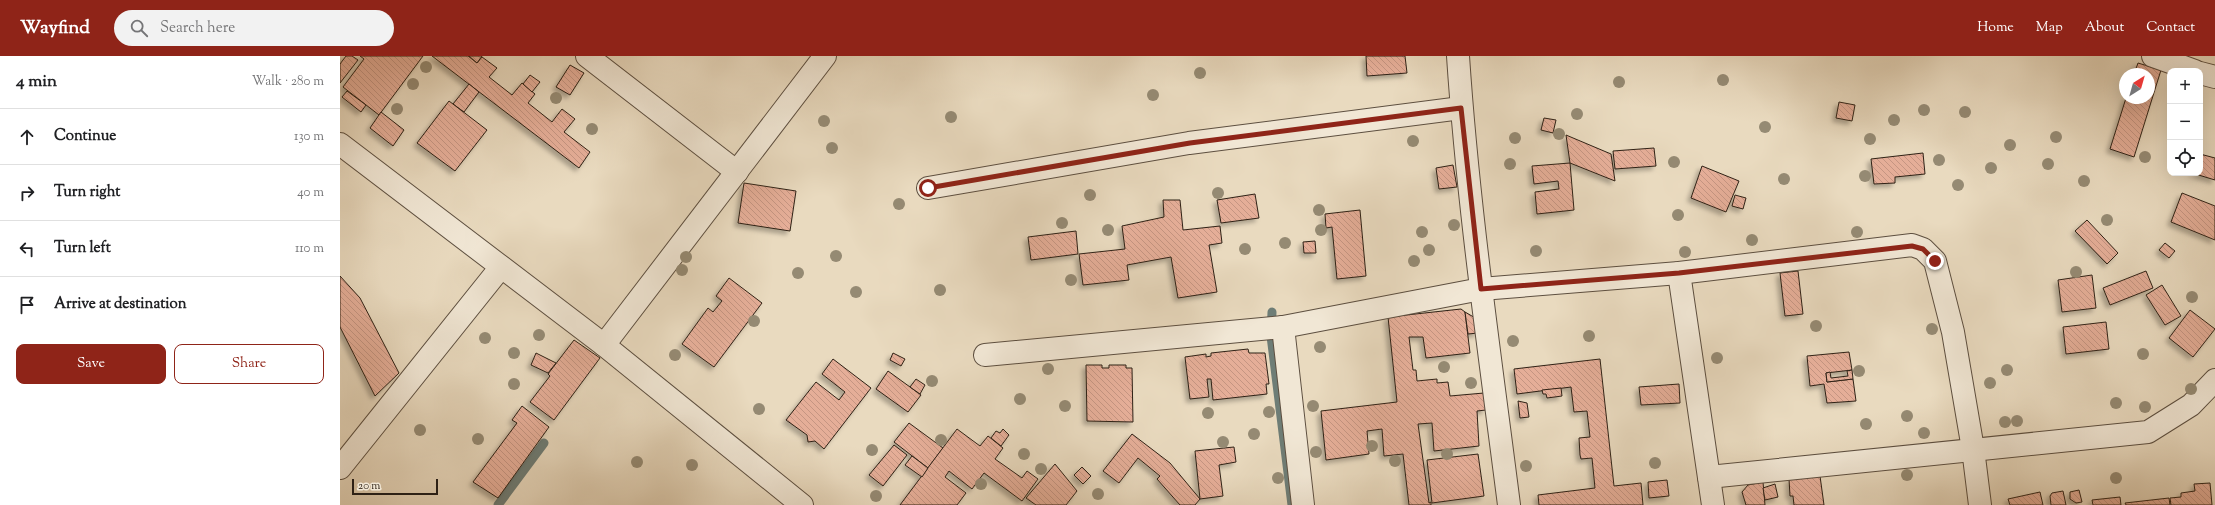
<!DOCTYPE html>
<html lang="en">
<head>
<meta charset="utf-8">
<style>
	body { margin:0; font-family:"Sorts Mill Goudy",serif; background:#f2f2f2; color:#202124 }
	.controls { position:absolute; right:12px; top:12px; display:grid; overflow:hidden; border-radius:8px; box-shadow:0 4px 16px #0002 }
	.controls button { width:36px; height:36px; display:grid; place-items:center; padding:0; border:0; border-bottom:1px solid #e0e0e0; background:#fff; color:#202124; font:20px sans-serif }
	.compass { position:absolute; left:1779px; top:12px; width:36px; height:36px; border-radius:50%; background:#fff; box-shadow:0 4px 16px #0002; rotate:37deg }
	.scale { position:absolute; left:12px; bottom:10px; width:86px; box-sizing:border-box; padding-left:4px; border:2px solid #2e2115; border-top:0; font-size:11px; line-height:14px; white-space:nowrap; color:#2e2115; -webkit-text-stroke:3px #f1e7d5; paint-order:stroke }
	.stop { position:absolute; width:12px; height:12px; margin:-9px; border:3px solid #8f2418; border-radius:50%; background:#fff }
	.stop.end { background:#8f2418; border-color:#fff; box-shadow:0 1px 4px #0008 }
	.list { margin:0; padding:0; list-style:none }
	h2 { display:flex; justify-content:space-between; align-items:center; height:52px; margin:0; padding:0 16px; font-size:17px }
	h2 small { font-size:13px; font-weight:400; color:#757577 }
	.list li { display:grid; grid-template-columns:26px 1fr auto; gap:12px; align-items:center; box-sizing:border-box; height:56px; padding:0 16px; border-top:1px solid #e0e0e0 }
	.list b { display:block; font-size:15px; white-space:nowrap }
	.list em { font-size:13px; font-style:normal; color:#757577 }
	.actions { display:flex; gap:8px; padding:12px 16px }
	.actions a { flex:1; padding:9px 0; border:1px solid #8f2418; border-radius:8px; text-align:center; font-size:14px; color:#8f2418 }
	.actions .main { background:#8f2418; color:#fff }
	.icon { flex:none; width:22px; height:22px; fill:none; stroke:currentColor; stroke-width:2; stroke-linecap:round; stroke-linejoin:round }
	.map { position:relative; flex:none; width:1875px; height:449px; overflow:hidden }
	header { display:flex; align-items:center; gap:24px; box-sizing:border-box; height:56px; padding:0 20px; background:#8f2418; color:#fff }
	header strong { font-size:19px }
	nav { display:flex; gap:22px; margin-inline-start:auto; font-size:14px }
	.search { width:280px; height:36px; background:#f2f2f2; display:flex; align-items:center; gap:10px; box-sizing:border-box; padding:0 14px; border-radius:22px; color:#757577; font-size:15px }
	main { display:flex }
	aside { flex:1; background:#fff }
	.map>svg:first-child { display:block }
</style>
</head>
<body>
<header>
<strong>Wayfind</strong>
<div class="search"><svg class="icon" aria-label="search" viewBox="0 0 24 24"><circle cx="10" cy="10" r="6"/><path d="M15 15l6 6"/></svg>Search here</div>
<nav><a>Home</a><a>Map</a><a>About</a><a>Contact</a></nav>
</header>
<main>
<aside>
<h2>4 min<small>Walk · 280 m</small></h2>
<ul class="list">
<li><svg class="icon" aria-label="ahead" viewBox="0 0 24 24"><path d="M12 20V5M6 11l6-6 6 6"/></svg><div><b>Continue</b></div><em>130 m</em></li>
<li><svg class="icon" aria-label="right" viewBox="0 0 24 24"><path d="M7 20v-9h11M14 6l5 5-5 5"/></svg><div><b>Turn right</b></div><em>40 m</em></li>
<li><svg class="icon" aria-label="left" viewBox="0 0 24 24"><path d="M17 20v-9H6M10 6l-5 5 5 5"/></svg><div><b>Turn left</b></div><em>110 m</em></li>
<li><svg class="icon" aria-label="arrive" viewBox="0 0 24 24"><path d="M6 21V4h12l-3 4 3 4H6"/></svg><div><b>Arrive at destination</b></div></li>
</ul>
<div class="actions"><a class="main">Save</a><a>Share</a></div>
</aside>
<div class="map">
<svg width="1875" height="449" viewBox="0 0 1875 449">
	<defs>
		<pattern id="building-back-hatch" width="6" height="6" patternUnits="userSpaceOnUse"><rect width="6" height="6" fill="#e5ae98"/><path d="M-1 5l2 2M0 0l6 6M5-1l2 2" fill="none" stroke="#c59582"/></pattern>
		<filter id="shadow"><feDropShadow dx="-3.5" dy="3.5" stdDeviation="2" flood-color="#0004"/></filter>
	</defs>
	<rect width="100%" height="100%" fill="#e9dabf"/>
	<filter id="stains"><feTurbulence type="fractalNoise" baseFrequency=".005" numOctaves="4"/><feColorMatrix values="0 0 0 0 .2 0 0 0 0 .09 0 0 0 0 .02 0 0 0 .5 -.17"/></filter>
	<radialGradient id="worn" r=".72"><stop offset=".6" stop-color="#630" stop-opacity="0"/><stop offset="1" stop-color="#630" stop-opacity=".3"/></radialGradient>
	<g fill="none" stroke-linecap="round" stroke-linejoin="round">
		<g stroke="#6e7d76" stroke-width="9">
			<path d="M932,256L931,280L952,449"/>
			<path d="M158,449L204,387"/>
		</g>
	</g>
	<g fill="url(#building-back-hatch)" stroke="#2e2115" filter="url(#shadow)">
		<path d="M6,0H12L18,4L0,27V8Z"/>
		<path d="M20,0H83L39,59L3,31L24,3Z"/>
		<path d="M92,0H128L137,7L142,1L157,12L149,21L172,39L182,27L195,38L188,47L212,66L222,53L235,63L224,76L250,96L239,112Z"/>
		<path d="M129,0H142L137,7Z"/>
		<path d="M1026,0H1065L1067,17L1027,20Z"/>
		<path d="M1798,7L1821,14L1794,101L1770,93L1786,42H1809V18H1794Z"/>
		<path d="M230,9L244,17L230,39L216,31Z"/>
		<path d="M190,19L200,26L192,36L183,28Z"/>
		<path d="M129,28L139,36L124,56L113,48Z"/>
		<path d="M7,35L26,49L21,56L2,41Z"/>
		<path d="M109,45L147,74L115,115L77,87Z"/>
		<path d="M1499,46L1515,49L1512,65L1496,62Z"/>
		<path d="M41,56L64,74L53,90L30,72Z"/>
		<path d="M1204,62L1216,64L1213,77L1201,74Z"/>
		<path d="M1226,79L1271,98L1275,125L1230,107Z"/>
		<path d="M1314,92L1316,110L1275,113L1273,95Z"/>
		<path d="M1583,97L1585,118L1555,121V127L1534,128L1531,103Z"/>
		<path d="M1860,98L1875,102V124L1852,117H1860Z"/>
		<path d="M1230,107L1234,154L1197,158L1195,136L1219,133L1218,125L1194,128L1192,110Z"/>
		<path d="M1113,109L1117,131L1099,133L1096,112Z"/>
		<path d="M1362,110L1399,125L1386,156L1351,142Z"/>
		<path d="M404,127L456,135L450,175L398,167Z"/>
		<path d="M1842,137L1875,150V184L1831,166Z"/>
		<path d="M915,138L919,162L881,167L877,144Z"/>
		<path d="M1395,139L1406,142L1403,153L1392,150Z"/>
		<path d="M823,144H840L843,174L880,170L882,187L869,189L877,236L838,242L831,201L787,209L789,224L743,229L739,198L785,193L782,170L824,161Z"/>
		<path d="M1020,154L1026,220L997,223L992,171L986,172L985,158Z"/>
		<path d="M1747,164L1778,197L1767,208L1735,175Z"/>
		<path d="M736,175L738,198L691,204L688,181Z"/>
		<path d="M975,185L976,197H964L963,186Z"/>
		<path d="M1825,187L1835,195L1829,202L1819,194Z"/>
		<path d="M1458,215L1463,258L1445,260L1440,217Z"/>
		<path d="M1806,215L1813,232L1770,249L1763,232Z"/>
		<path d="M1752,219L1756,252L1722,256L1718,224Z"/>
		<path d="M0,220L20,242L59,317L35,340L0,271Z"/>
		<path d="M389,222L422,247L374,311L342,288L368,252L373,256L382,245L376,240Z"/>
		<path d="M1822,229L1841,260L1825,269L1806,239Z"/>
		<path d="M1121,253L1125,256L1130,297L1086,302L1083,281H1069L1073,314H1076L1077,325L1097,323V327L1108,326L1110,340L1144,337L1146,354L1137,355L1139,390L1094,395L1092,367L1078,368L1089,447L1091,446V449H1069L1063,398L1044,400L1042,373L1027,375L1029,398L986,404L981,355L1057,346L1048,261Z"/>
		<path d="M1850,254L1875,273L1853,301L1829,282Z"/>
		<path d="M1125,256L1137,263L1138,277L1128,278Z"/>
		<path d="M1766,266L1769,293L1726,298L1723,271Z"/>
		<path d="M234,284L260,302L214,364L190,346L210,320L208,318Z"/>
		<path d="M908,293L909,297H925L929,328H926L927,338L873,344L871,323H867L869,341L850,343L845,301L866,298V301L871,300V297Z"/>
		<path d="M1509,296L1512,314L1486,317L1487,326L1513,323L1516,345L1487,347L1484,328L1470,330L1467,300Z"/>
		<path d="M196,297L216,307L208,317L191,309Z"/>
		<path d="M553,297L565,303L561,310L550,304Z"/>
		<path d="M493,303L531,332L484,393L475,385L468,386L467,379L446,364L476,326L499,344L505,336L482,318Z"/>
		<path d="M1260,303L1274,430L1301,427L1303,449H1199L1198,439L1255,432L1252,402L1241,403L1240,399L1239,382L1250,381L1247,355L1234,356L1231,331L1177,338L1174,313Z"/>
		<path d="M746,309H762V312H769V309H786V312H792L793,366L747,365Z"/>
		<path d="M1512,314L1513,323L1487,326L1486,317L1490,316L1491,322L1508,320L1507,315Z"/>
		<path d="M548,315L581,339L568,356L536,333Z"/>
		<path d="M576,323L585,329L580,338L570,331Z"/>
		<path d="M1339,328L1340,347L1301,349L1299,331Z"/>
		<path d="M1221,332L1222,340L1207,342L1206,338H1203L1202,334Z"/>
		<path d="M1178,345L1187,347L1189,361L1180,362Z"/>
		<path d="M182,350L209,371L158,442L133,426L177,367L172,364Z"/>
		<path d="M569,367L603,392L588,412L554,386Z"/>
		<path d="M617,373L640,390L648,380L663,392L655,403L682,422L687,415L698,423L682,445L644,417L632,433L609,415L605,421L626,437L617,449H560Z"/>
		<path d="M663,373L669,379L661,390L651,382L656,375L660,377Z"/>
		<path d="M792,378L830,407L860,443L855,449H840L817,423L820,420L798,402L779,427L763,415Z"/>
		<path d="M554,389L567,399L543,430L529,419Z"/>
		<path d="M894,391L896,406L879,409L883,440L860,443L855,395Z"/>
		<path d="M1138,398L1144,440L1092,447L1087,404Z"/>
		<path d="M572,400L588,412L582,421L565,409Z"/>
		<path d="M715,408L737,435L726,449H696L686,442Z"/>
		<path d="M742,411L751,420L743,428L734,419Z"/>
		<path d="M1480,420L1484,449H1454L1453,440H1450L1449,423Z"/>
		<path d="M1327,424L1329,440L1309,442L1308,426Z"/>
		<path d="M1423,426L1425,449H1406L1402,436L1408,429Z"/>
		<path d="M1870,427L1872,449H1831L1830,442L1841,441V437L1855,435L1854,428Z"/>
		<path d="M1435,428L1438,441L1425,444L1423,432Z"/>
		<path d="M1739,434L1742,446L1736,447L1730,443V436Z"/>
		<path d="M1723,435L1726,449H1711L1710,440L1712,437Z"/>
		<path d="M1700,436L1703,449H1670L1668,443Z"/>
		<path d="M1780,441L1781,449H1753L1752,444Z"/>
		<path d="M1829,442L1830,449H1786L1785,447Z"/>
	</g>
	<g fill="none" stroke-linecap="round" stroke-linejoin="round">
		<g stroke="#5d4f40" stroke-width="24">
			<g id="minor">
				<path d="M247,0L397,116"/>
				<path d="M1118,0C1128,150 1150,300 1169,449"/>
				<path d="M1813,0L1855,15"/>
				<path d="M1860,17L1875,21"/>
				<path d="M0,88L264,289L462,449"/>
				<path d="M588,132L849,87L1121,52"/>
				<path d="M1339,217L1373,449"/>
				<path d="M943,271L963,449"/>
				<path d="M264,289L485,0"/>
				<path d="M645,299L943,271L1141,233L1339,217L1572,189L1583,193L1595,205L1613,276L1633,393L1640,449"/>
				<path d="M0,412L161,211"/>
				<path d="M1369,421L1808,376L1851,349L1875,324"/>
			</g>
		</g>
		<use href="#minor" stroke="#f1e7d5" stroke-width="22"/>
	</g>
	<g fill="#958a73">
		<circle cx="86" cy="11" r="6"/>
		<circle cx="860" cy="17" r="6"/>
		<circle cx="1383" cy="24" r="6"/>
		<circle cx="1279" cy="26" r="6"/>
		<circle cx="73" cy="28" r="6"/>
		<circle cx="813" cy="39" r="6"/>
		<circle cx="216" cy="42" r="6"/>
		<circle cx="57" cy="53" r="6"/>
		<circle cx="1584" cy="54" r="6"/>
		<circle cx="1625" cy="56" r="6"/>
		<circle cx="1237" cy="58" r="6"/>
		<circle cx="611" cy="61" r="6"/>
		<circle cx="1554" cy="64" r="6"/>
		<circle cx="484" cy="65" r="6"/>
		<circle cx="1425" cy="71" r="6"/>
		<circle cx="252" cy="73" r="6"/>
		<circle cx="1219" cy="78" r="6"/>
		<circle cx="1716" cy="81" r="6"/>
		<circle cx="1175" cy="82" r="6"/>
		<circle cx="1530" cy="83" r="6"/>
		<circle cx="1073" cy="85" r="6"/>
		<circle cx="1670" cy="89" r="6"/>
		<circle cx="492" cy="92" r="6"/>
		<circle cx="1805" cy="101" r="6"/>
		<circle cx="1599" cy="104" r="6"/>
		<circle cx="1334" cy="106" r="6"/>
		<circle cx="1170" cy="108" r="6"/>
		<circle cx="1708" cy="108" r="6"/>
		<circle cx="1651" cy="112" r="6"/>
		<circle cx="1525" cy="120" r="6"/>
		<circle cx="1444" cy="123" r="6"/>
		<circle cx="1744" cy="125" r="6"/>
		<circle cx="1618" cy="129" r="6"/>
		<circle cx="878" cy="137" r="6"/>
		<circle cx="750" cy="139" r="6"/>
		<circle cx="559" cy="148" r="6"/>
		<circle cx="979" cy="154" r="6"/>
		<circle cx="1338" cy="159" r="6"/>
		<circle cx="1767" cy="164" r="6"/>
		<circle cx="722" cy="167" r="6"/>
		<circle cx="1114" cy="169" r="6"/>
		<circle cx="768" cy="174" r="6"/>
		<circle cx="981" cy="174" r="6"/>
		<circle cx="1082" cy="176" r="6"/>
		<circle cx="1517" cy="176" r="6"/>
		<circle cx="1412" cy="184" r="6"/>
		<circle cx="945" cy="187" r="6"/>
		<circle cx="905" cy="193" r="6"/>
		<circle cx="1089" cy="194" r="6"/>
		<circle cx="1196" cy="195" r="6"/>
		<circle cx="1345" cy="196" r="6"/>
		<circle cx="496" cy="200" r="6"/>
		<circle cx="346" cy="201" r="6"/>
		<circle cx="1074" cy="205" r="6"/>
		<circle cx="342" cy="214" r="6"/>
		<circle cx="1736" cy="216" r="6"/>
		<circle cx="458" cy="217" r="6"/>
		<circle cx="731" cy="224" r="6"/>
		<circle cx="600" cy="234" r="6"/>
		<circle cx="516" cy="236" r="6"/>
		<circle cx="1852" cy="241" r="6"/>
		<circle cx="414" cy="265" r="6"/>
		<circle cx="1476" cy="270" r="6"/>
		<circle cx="1592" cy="273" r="6"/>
		<circle cx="199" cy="279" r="6"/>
		<circle cx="1249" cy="280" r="6"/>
		<circle cx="145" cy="282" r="6"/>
		<circle cx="1173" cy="285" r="6"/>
		<circle cx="980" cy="291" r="6"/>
		<circle cx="174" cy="297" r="6"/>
		<circle cx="1803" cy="298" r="6"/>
		<circle cx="335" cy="299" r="6"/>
		<circle cx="1377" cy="302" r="6"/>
		<circle cx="1104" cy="311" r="6"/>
		<circle cx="708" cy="313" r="6"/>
		<circle cx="1667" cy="314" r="6"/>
		<circle cx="1519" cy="315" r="6"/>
		<circle cx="592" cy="325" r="6"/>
		<circle cx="1131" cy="327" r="6"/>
		<circle cx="1650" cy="327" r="6"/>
		<circle cx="174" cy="328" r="6"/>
		<circle cx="1851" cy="333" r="6"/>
		<circle cx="680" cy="343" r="6"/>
		<circle cx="1776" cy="347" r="6"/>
		<circle cx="725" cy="350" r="6"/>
		<circle cx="973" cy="350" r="6"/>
		<circle cx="1805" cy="351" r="6"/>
		<circle cx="419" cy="353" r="6"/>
		<circle cx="929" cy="356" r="6"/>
		<circle cx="868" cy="357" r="6"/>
		<circle cx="1567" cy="360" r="6"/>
		<circle cx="1677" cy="365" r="6"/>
		<circle cx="1665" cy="366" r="6"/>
		<circle cx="1526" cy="368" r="6"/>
		<circle cx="80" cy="374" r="6"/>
		<circle cx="1584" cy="377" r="6"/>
		<circle cx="914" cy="378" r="6"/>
		<circle cx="138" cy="383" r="6"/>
		<circle cx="601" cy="384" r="6"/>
		<circle cx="883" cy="386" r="6"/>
		<circle cx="1032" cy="390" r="6"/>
		<circle cx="532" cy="394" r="6"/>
		<circle cx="976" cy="396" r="6"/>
		<circle cx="684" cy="398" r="6"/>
		<circle cx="1107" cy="398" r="6"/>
		<circle cx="1055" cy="405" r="6"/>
		<circle cx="297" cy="406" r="6"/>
		<circle cx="1315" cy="407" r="6"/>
		<circle cx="352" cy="409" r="6"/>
		<circle cx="1186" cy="410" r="6"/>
		<circle cx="701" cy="413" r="6"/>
		<circle cx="1567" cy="419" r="6"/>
		<circle cx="938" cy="422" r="6"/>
		<circle cx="1776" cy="422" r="6"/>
		<circle cx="641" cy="428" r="6"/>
		<circle cx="758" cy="438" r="6"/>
		<circle cx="536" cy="440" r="6"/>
	</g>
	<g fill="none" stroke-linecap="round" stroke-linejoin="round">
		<path stroke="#8f2418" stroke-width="5" d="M588,132L850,87L1121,52L1141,233L1339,217L1572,190L1583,193L1595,205"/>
	</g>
	<rect width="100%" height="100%" filter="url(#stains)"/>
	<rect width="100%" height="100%" fill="url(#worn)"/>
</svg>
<div class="controls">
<button>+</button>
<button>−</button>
<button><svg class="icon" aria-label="locate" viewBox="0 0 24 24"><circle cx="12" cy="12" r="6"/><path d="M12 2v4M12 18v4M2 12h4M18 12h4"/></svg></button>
</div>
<svg class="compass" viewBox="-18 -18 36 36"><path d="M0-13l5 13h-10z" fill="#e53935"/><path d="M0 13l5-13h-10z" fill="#757577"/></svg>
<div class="scale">20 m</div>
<div class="stop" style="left:588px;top:132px"></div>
<div class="stop end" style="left:1595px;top:205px"></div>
</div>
</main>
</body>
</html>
